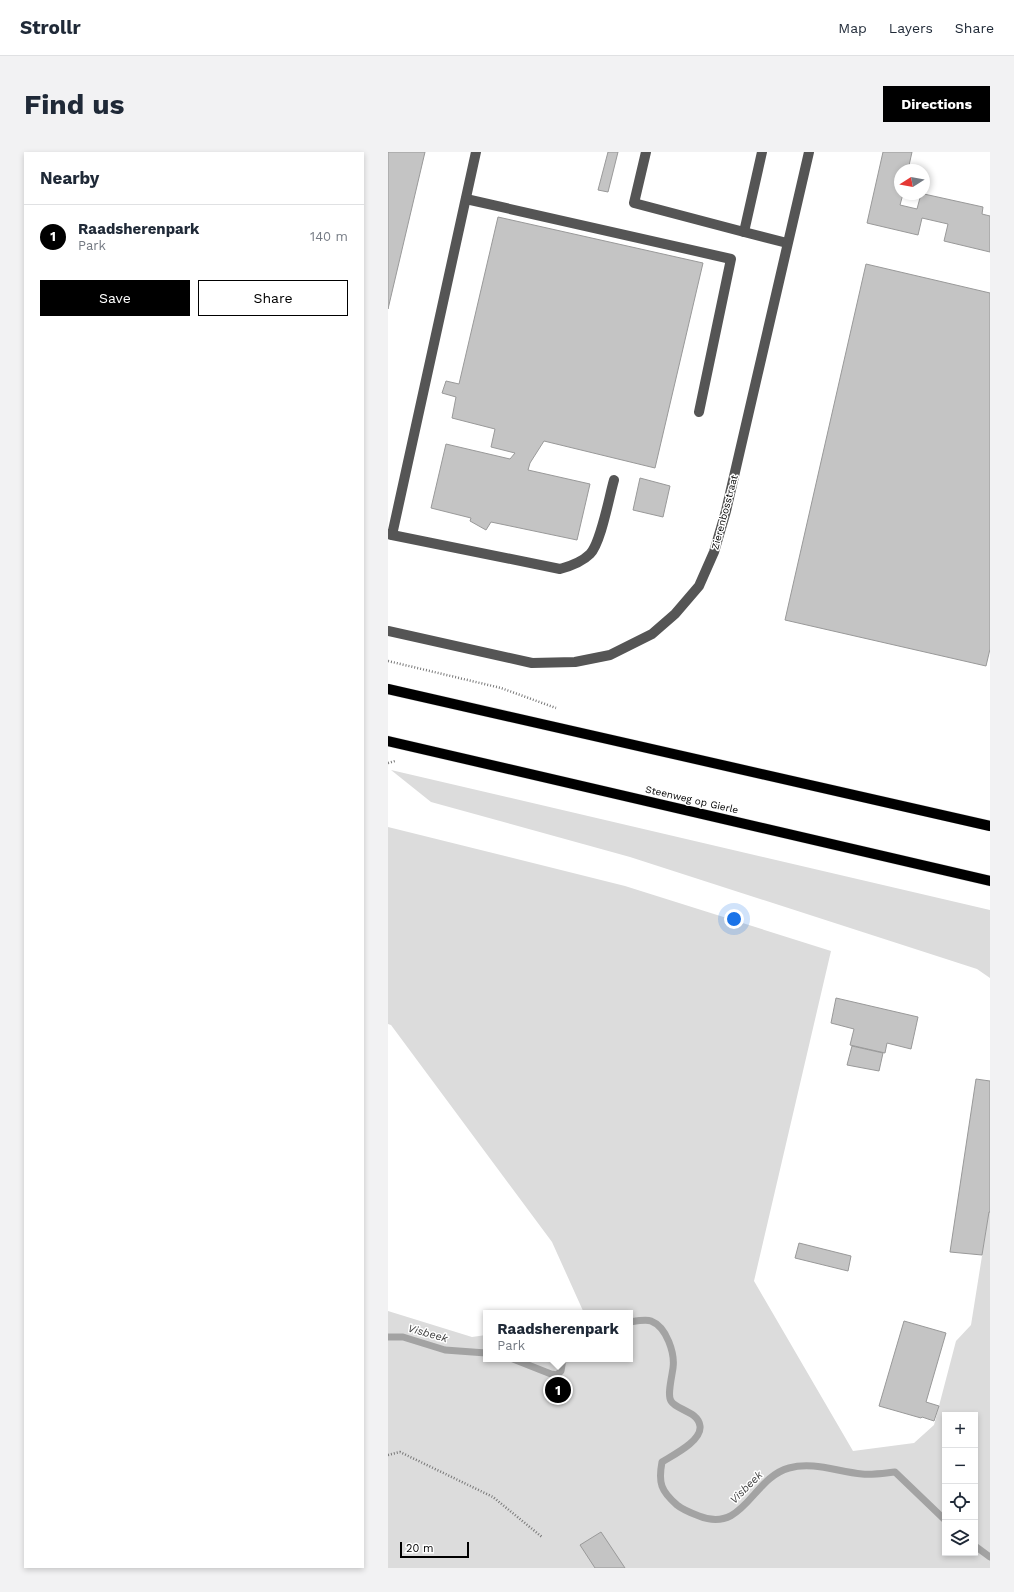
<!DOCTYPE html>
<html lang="en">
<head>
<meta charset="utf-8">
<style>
	body { margin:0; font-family:"Work Sans",sans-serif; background:#f2f2f3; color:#1f2937 }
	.controls { position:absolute; right:12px; bottom:12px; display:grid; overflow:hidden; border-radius:0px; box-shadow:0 2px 6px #0003 }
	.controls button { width:36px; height:36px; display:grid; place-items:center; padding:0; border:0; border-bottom:1px solid #e0e1e3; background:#fff; color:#1f2937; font:20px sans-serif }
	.compass { position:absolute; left:506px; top:12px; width:36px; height:36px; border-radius:50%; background:#fff; box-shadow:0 2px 6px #0003; rotate:259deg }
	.scale { position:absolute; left:12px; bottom:10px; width:69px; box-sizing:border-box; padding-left:4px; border:2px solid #000; border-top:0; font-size:11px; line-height:14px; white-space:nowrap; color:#000; -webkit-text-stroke:3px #fff; paint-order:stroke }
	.you { position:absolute; left:346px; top:767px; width:14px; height:14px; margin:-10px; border:3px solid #fff; border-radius:50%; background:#1a73e8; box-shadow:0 0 0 6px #1a73e833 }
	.badge { display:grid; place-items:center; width:26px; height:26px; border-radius:50%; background:#000; color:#fff; font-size:13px; font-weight:700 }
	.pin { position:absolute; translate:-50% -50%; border:2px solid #fff; box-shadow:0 1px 4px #0006 }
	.popup { position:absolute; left:95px; top:1158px; width:150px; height:52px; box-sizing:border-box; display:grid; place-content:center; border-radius:0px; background:#fff; filter:drop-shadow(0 1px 3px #0005); font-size:13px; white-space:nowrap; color:#747a83 }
	.popup b { font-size:15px; color:#1f2937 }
	.popup::after { content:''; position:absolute; left:50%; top:100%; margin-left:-8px; border:8px solid transparent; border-top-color:#fff }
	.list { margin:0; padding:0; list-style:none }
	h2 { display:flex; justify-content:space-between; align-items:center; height:52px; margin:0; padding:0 16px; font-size:17px }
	h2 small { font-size:13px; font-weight:400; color:#747a83 }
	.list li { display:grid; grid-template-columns:26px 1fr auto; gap:12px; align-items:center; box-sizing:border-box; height:64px; padding:0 16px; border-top:1px solid #e0e1e3 }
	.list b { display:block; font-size:15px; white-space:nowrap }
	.list p { margin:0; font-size:13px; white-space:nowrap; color:#747a83 }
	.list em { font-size:13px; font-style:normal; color:#747a83 }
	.actions { display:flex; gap:8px; padding:12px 16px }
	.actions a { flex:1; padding:9px 0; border:1px solid #000; border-radius:0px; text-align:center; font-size:14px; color:#000 }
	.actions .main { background:#000; color:#fff }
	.icon { flex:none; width:22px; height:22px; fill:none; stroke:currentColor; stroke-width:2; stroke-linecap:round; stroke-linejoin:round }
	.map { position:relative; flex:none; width:602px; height:1416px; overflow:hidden; border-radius:0px }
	header { display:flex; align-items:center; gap:24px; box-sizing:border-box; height:56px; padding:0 20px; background:#fff; border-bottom:1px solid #e0e1e3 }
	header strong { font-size:19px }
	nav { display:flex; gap:22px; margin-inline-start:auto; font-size:14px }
	.intro { display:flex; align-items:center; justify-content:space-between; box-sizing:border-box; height:96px; padding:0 24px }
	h1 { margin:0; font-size:28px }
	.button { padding:10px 18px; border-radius:0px; background:#000; color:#fff; font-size:14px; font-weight:700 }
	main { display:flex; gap:24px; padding:0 24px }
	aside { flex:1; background:#fff; border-radius:0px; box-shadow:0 2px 6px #0003 }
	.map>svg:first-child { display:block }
</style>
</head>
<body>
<header>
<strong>Strollr</strong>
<nav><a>Map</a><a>Layers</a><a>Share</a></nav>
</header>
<div class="intro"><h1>Find us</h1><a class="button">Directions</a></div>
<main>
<aside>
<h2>Nearby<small></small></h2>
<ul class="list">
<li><span class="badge">1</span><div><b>Raadsherenpark</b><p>Park</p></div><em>140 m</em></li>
</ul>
<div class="actions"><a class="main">Save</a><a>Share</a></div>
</aside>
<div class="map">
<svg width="602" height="1416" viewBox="0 0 602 1416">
	<rect width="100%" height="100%" fill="#fff"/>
	<g fill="#dcdcdc" fill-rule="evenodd">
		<path d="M3,618L602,758V826L589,817L242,705L43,650Z"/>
		<path d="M0,675L237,734L443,799L366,1129L465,1299L526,1291L546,1273L568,1189L583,1173L601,1060H602V1416H0V1159L84,1185L98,1183V1207H242V1161H196L164,1090L3,873L0,872ZM557,1263H587V1401H557Z"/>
	</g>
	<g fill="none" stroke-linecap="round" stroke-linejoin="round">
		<g stroke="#a3a3a3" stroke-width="7">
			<path d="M242,1170C248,1169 258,1167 263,1169C279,1175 287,1202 285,1216C284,1224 279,1243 283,1249C288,1258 310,1259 312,1274C314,1289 285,1303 274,1310C270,1331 273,1339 289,1353C295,1358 303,1361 311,1364C356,1382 364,1326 401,1316C425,1309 450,1320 474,1322C485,1323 497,1321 507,1320L557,1368"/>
			<path d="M0,1185H15L57,1198L98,1201"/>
			<path d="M125,1207L163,1222L169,1223L173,1219L175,1207"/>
			<path d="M587,1394L602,1405"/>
		</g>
	</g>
	<g fill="#c4c4c4" stroke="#999">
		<path d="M0,0H37L0,157Z"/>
		<path d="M220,0H230L220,40L210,38Z"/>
		<path d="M495,0H524L520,18H512V42H515L512,53L529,57L533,42H536L595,55L594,62L602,64V100L556,89L560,72L534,66L530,83L479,71Z"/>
		<path d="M110,65L315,111L267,316L156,289L142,311L140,318L202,332L189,388L103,370L98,378L82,369L83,366L43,356L58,292L122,307L127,301L103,295L107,277L64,266L68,245L54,241L58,229L71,232Z"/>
		<path d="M478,112L602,141V497L598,514L397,468Z"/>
		<path d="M252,326L282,334L275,365L245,358Z"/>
		<path d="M448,846L530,865L523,897L499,891L497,901L462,893L466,877L443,871Z"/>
		<path d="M464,894L495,901L491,919L459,913Z"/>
		<path d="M588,927L602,929V1060H601L594,1103L562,1100Z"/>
		<path d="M411,1091L463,1104L460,1119L407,1106Z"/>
		<path d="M516,1169L558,1181L538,1250L551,1254L546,1269L534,1265L533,1266L491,1254Z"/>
		<path d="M213,1380L237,1416H207L192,1393Z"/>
	</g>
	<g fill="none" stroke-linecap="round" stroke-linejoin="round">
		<g stroke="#dbdbdb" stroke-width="11">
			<g id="major">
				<path d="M0,537L602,674"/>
				<path d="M0,589L602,729"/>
			</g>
		</g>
		<g stroke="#777" stroke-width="2.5" stroke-dasharray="1 2" stroke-linecap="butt">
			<path d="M0,509L113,536L168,556"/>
			<path d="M0,611L7,609"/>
			<path d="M0,1303L12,1300L105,1345L154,1385"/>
		</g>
		<g stroke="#555" stroke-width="10">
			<path d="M258,0L246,51L356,80L374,0"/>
			<path d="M78,47L343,107L311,260"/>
			<path d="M356,80L399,91"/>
			<path d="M0,382L4,383L88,0"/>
			<path d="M4,383L172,417C183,414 194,410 202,402C213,391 221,345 226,328"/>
			<path d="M0,479L144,511L187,510L222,503L264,482L287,462L311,434L326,400L338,359L421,0"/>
		</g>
		<use href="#major" stroke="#000" stroke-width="10"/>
	</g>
	<g text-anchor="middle" stroke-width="3" stroke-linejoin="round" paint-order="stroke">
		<g font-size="10" fill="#000" stroke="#fff">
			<text transform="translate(336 360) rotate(-75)" y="4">Zierenbosstraat</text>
			<text transform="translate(304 647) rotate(13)" y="4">Steenweg op Gierle</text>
		</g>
		<g font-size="11" font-style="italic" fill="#444" stroke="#fff">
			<text transform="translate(40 1181) rotate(16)" y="4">Visbeek</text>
			<text transform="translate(358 1335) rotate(-45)" y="4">Visbeek</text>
		</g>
	</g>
</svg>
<div class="controls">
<button>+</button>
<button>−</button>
<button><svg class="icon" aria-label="locate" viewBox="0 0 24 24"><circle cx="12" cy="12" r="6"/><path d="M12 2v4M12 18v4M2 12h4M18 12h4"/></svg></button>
<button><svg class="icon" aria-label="layers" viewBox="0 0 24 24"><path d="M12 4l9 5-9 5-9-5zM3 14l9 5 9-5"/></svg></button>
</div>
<svg class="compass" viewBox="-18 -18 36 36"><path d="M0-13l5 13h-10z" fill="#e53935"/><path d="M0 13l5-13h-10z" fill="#747a83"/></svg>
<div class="scale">20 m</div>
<div class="you"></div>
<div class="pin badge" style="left:170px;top:1238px">1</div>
<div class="popup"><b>Raadsherenpark</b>Park</div>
</div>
</main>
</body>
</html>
